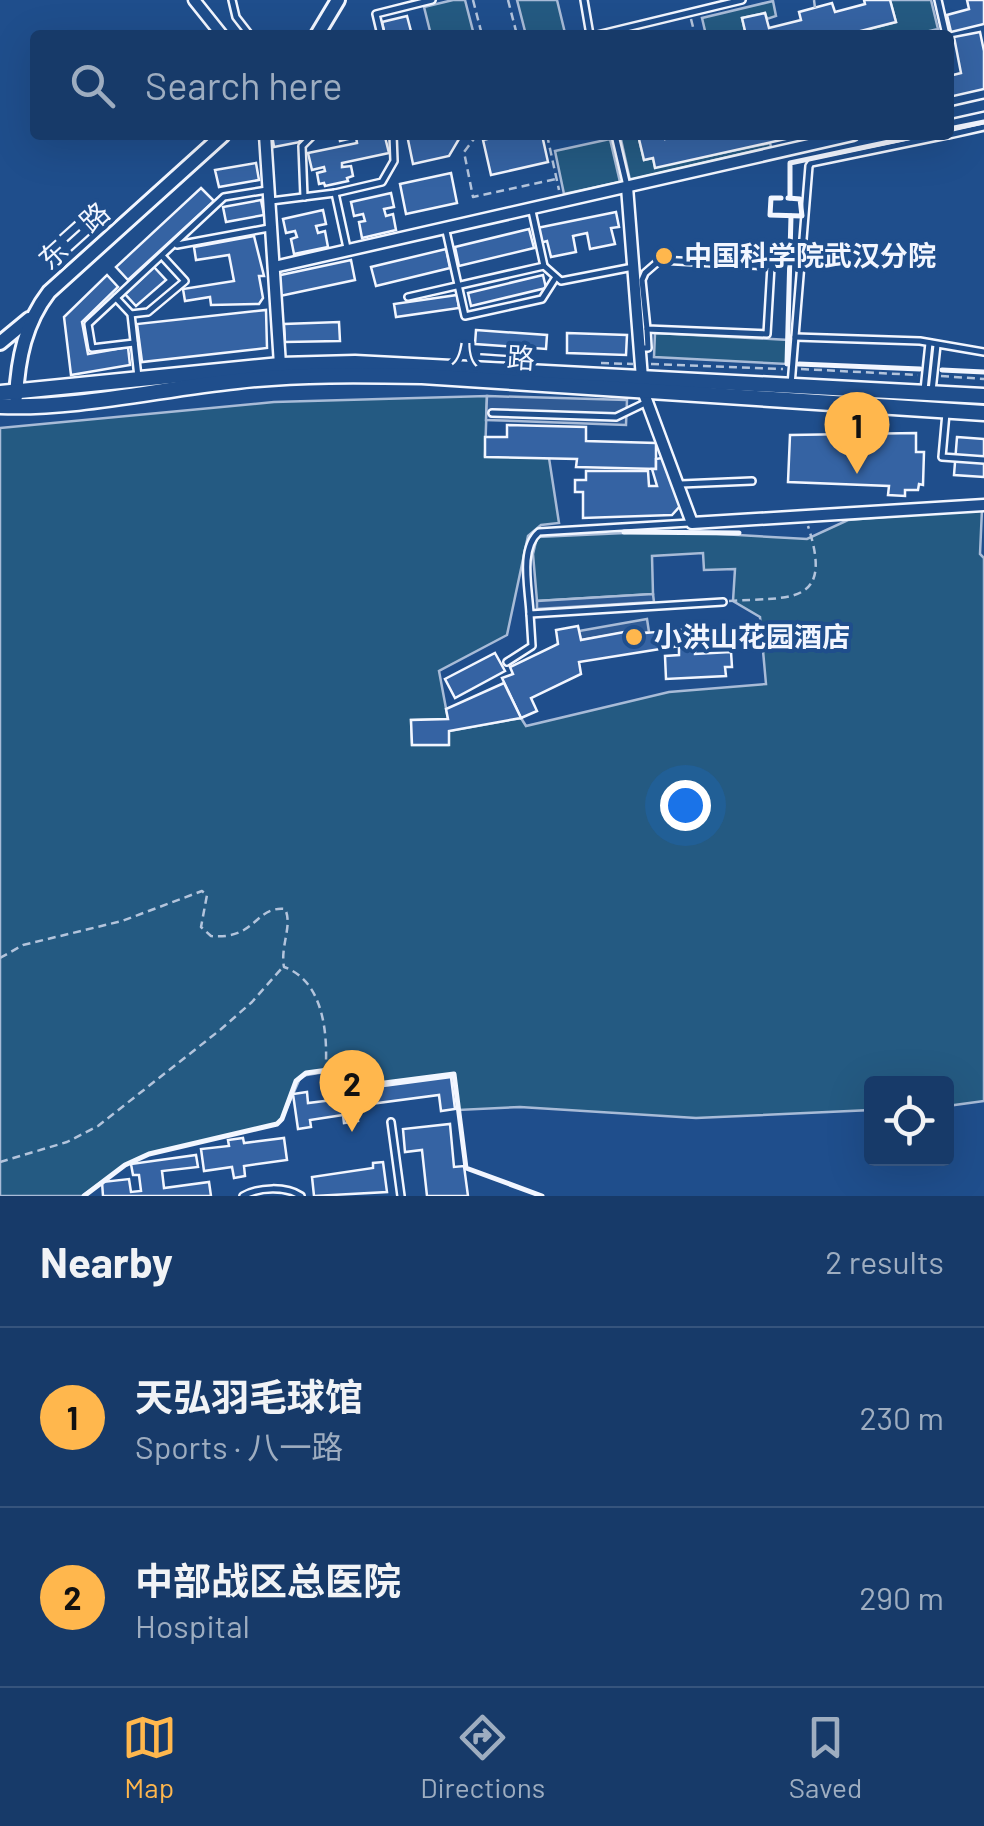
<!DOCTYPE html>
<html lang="en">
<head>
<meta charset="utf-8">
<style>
	body { margin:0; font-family:Barlow,"Noto Sans SC",sans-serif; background:#244571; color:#f1f3f6 }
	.controls { position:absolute; right:30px; bottom:30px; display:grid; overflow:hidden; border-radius:10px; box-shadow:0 10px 40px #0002 }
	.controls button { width:90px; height:90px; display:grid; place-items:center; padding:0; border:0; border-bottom:2px solid #36547d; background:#173a69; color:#f1f3f6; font:50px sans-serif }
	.you { position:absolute; left:685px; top:805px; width:35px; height:35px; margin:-25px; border:8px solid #fff; border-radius:50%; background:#1a73e8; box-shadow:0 0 0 15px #1a73e833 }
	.badge { display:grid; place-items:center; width:65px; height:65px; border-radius:50%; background:#ffb74d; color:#111; font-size:32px; font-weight:700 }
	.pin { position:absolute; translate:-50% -82px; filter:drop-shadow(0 2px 5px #0008) }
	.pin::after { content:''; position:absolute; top:52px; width:35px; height:30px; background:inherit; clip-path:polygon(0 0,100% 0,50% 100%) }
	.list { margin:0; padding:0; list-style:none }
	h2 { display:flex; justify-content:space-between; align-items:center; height:130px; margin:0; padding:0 40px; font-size:42px }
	h2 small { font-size:32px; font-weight:400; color:#9eadc0 }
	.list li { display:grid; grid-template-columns:65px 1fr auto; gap:30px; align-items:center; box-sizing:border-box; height:180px; padding:0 40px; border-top:2px solid #36547d }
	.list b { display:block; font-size:38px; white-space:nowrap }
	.list p { margin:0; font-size:32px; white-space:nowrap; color:#9eadc0 }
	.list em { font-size:32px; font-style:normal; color:#9eadc0 }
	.icon { flex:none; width:55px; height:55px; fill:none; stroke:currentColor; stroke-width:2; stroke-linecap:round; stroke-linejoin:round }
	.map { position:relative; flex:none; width:984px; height:1196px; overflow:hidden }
	.search { position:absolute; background:#173a69; box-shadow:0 10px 40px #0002; left:30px; right:30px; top:30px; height:110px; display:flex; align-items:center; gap:25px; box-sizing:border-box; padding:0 35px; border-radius:10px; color:#9eadc0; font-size:38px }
	.sheet { height:490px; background:#173a69 }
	nav { display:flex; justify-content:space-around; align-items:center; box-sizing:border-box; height:140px; border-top:2px solid #36547d; background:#173a69; font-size:28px; color:#9eadc0 }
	nav a { display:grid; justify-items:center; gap:5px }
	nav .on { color:#ffb74d }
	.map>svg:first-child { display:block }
</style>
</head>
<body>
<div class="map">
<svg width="984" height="1196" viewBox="0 0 984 1196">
	<rect width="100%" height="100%" fill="#1f4e8c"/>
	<g fill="#245a82" stroke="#a8bbd7" stroke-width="2.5">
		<path d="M453,0H465L474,35H431L424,7Z"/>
		<path d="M517,0H557L565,33L526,35Z"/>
		<path d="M890,0H931L938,29L913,35H845L896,22Z"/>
		<path d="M773,1L776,16L767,19L765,13L742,18L746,35H706L702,18Z"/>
		<path d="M620,135H638L644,160L653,158L655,167L770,143L771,147L630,180Z"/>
		<path d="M610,139L620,182L564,194L555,151Z"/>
		<path d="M655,333L789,340L787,364L654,357Z"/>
		<path d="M487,396L485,456L549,458L559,523L541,525L528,536L507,635L439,671L448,719L411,720L412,745H448L449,731L521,718L526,726L669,692L766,684L760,617L733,601L735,569L704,570L703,553L652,556L653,594L537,601L533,554L537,537L669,531L807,539L848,520L982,509L980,554L984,558V1101L947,1106L946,1084H872L871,1110L696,1118L520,1107L458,1110L453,1074L369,1085L365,1065L301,1076L282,1119L277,1124L149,1154L125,1165L82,1196H0V428L274,402Z"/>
	</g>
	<g fill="#305b95" stroke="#a8bbd7" stroke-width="2.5">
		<path d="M487,396L627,400L626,425L486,420Z"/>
		<path d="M653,594L654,602L537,609V601Z"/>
		<path d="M647,619L649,632L635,634V631L581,640L579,631Z"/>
	</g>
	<g fill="#3563a3" stroke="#f2f6ff" stroke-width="2.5">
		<path d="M864,0H890L896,22L845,35H746L742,18L765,13L769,28L801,20L799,12L832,3L835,12L865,4Z"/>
		<path d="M967,0H984V24L951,32L947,15L969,9Z"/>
		<path d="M407,16L412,35H385L382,22Z"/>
		<path d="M980,32L984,51V89L949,97V76L961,73L954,37Z"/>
		<path d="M272,135H299L300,142L274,147Z"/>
		<path d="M339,135L385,137L389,153L342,163V167L351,166L353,176L347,178L348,181L325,186L324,183L319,184L317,173L325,171L324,167L312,170L308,153L357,143L356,137L340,141Z"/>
		<path d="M407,135H458L459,139L449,156L413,164Z"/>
		<path d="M504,135H542L548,162L491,175L483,140Z"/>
		<path d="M638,135H664L665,139L682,135H790V138L655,168L653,158L644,160Z"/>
		<path d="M256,163L259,180L219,187L215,170Z"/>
		<path d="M451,173L457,203L406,214L400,184Z"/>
		<path d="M201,188L214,201L128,280L116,267Z"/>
		<path d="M391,193L394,207L384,209L386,216L393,214L396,230L362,238L359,222L365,221L363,214L354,216L351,202Z"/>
		<path d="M261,200L264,215L226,222L223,207Z"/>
		<path d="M323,210L326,224L316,226L318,233L325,231L328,247L294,254L291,239L297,237L295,231L286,233L283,219Z"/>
		<path d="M616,212L619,227L611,228L615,244L590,249L587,233L573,236L576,252L551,257L547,241L540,243L537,228Z"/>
		<path d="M529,229L534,248L459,266L455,247Z"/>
		<path d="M254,236L264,276H259L263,298L259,304L211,305L210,297L185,301L183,289L234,281L229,255L196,260L194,247Z"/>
		<path d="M446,249L450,268L376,286L371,267Z"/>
		<path d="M351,260L355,280L280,296L276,276Z"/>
		<path d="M154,267L166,280L136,306L125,294Z"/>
		<path d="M107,275L118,287L82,322L88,354L128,347L130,365L71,375L64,317Z"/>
		<path d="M543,275L546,288L471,306L468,293Z"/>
		<path d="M457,295L459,308L396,317L394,304Z"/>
		<path d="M266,310L267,348L142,362L137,324Z"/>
		<path d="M339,322L340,341L285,342L284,324Z"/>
		<path d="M476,330L547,335L546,349L475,344Z"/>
		<path d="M567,333L627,335L626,355L567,353Z"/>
		<path d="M507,425L586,427V441L656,443V469L576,467L577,459L485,457V437H507Z"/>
		<path d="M916,433V452H924L923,485L919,484L918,490H905V496L888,495L889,486L788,482L790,435Z"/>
		<path d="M957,437L984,439V477L954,475Z"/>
		<path d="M662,458L681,505L672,515L583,518V492H575V480H586V471H648L649,486H657L652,469H656V459Z"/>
		<path d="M578,626L581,640L635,630V634L700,628L701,644L695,645V654L731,652L732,667H725L726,676L666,679L665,656L679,655V646L579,662L581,674L531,698L537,711L521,718L502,678L513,674L510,667L558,644L556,630Z"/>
		<path d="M495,653L505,671L455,698L445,679Z"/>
		<path d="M504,683L521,718L449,731V745H412L411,720L448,719L446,709Z"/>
		<path d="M364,1069L365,1082L332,1086L331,1073Z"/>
		<path d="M451,1077L455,1109L441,1111L439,1095L370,1104L368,1088Z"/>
		<path d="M353,1086L358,1121L344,1123L343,1115L310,1120L311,1127L298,1129L293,1094L307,1092L308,1103L341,1099L339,1088Z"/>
		<path d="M450,1124L454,1167L464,1166L468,1196H427L422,1150L405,1152L403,1129Z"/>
		<path d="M243,1138L244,1143L284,1138L287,1160L244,1166L245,1176L234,1178L232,1167L204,1171L201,1149L229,1146L228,1140Z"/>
		<path d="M196,1155L198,1167L162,1171L164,1188L209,1182L211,1196H103L102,1182L129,1179L131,1192L141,1191L139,1175H133L131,1164Z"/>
		<path d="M383,1162L387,1192L314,1196L312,1177L373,1168V1163Z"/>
	</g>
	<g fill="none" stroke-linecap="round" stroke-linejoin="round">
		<g stroke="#f2f6ff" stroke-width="10">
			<g id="service">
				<path d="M232,0L236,17L250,35"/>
				<path d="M584,0L590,35"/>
				<path d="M938,0L946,35"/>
				<path d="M381,35L376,14L432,0"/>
				<path d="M597,35L742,0"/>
				<path d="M615,135L627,186"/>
				<path d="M949,135L984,127"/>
				<path d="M335,193L347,248"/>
				<path d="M304,197L302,146L313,135"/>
				<path d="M271,201L335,193L382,182L394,161L393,135"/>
				<path d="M532,211L544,266L561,281L633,267"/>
				<path d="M446,231L465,316L542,299L556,277"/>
				<path d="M177,245L269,228"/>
				<path d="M660,260L771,266L767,334L647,329L642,280L645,273Z"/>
				<path d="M408,297L544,266"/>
				<path d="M116,298L131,314L138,377"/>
				<path d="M131,314L148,312L185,281L163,257"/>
				<path d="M795,337L920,341L984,352"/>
				<path d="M134,343L92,348L88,324L224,197L267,190"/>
				<path d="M640,348H648L647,329"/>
				<path d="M791,385L809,166L811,163L947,135"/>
				<path d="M924,390L929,343"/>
				<path d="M932,391L937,345"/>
				<path d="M492,413L616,417L645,403"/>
				<path d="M946,413L942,457L984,460"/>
				<path d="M681,484L752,481"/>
				<path d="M689,523L539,532C519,549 529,589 530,614L723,602"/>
				<path d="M507,662L532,646L530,614"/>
				<path d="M391,1122L401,1196"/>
				<path d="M243,1196C259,1187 286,1186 301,1196"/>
			</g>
		</g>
		<g stroke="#f2f6ff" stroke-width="15">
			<g id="minor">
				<path d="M194,0L222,35"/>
				<path d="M949,113L984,105"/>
				<path d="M265,135L280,365"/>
				<path d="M627,187L643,391L692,523L984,505"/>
				<path d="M274,267L853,135"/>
			</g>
		</g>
		<g stroke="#f2f6ff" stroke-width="18">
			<g id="tertiary">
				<path d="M317,35L338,0"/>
				<path d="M0,343L29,319"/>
				<path d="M16,397C18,359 25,323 49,292L223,135"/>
			</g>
		</g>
		<g stroke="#f2f6ff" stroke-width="19">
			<g id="secondary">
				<path d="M0,393L280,365L355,363L984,396"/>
				<path d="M0,406C78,409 159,389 237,381C298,374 360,375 422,376L984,413"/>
			</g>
		</g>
		<g stroke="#b3c4dc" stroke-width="2.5" stroke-dasharray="8 5" stroke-linecap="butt">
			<path d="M473,0L482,35"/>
			<path d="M508,0L517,35"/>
			<path d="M814,0L815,8"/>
			<path d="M691,19L695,35"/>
			<path d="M477,135L464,152L473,197L556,179"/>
			<path d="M547,135L559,190"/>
			<path d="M601,363L633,364"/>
			<path d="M651,364L783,369"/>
			<path d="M801,369L918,375"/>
			<path d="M941,376L984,379"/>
			<path d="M729,601C791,597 834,606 808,526"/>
			<path d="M0,958L23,945L122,921L202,891L207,895L201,927L211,936C257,940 254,906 285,909C293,925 280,946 284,967C321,980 327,1027 326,1061"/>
			<path d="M0,1162L67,1142L98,1126L220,1030L252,1002L282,968"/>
		</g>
		<use href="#service" stroke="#1f4e8c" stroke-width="5"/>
		<use href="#minor" stroke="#1f4e8c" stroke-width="10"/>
		<use href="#tertiary" stroke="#1f4e8c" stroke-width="12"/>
		<use href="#secondary" stroke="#1f4e8c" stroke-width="14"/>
		<g stroke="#f2f6ff" stroke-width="5">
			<path d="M949,129L984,122"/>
			<path d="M781,198H771L770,215L802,216L800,199L788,198"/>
			<path d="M790,198V163L922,135"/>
			<path d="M787,364L791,216"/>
			<path d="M799,364L920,369"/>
			<path d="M942,370L984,372"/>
			<path d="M624,532L739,533"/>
			<path d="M84,1196L125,1165L149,1154L277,1124L282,1119L296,1081L306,1073L365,1065L369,1085L454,1074L466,1168L542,1196"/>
		</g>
	</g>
	<g fill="#ffb74d" stroke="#1f4e8c" stroke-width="4">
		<circle cx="664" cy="256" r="10"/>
		<circle cx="634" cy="637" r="10"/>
	</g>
	<g text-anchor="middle" stroke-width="8" stroke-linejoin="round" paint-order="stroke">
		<g font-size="28" fill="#f2f6ff" stroke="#1f4e8c">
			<text transform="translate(74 236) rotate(-42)" y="10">东三路</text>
			<text transform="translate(493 356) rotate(4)" y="10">八一路</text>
		</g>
		<g font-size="28" font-weight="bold" fill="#f2f6ff" stroke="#1f4e8c" text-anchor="start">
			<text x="684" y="266">中国科学院武汉分院</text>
			<text x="654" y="647">小洪山花园酒店</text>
		</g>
	</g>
</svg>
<div class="controls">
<button><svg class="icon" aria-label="locate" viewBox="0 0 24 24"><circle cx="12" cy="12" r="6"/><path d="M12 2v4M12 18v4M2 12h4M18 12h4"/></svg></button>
</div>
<div class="you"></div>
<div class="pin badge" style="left:857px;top:474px">1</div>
<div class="pin badge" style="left:352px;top:1132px">2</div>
<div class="search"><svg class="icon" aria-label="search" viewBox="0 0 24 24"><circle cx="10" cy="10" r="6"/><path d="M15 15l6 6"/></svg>Search here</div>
</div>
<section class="sheet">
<h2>Nearby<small>2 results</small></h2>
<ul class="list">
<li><span class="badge">1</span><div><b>天弘羽毛球馆</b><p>Sports · 八一路</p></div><em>230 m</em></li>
<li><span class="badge">2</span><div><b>中部战区总医院</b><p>Hospital</p></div><em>290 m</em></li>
</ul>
</section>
<nav>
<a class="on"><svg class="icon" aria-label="map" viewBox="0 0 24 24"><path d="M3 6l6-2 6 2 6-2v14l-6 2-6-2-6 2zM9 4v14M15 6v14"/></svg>Map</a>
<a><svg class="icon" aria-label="directions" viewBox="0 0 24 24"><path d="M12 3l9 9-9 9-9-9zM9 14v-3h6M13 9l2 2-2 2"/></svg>Directions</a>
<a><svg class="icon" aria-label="saved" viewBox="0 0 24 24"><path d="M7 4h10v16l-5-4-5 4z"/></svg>Saved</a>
</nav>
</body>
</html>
